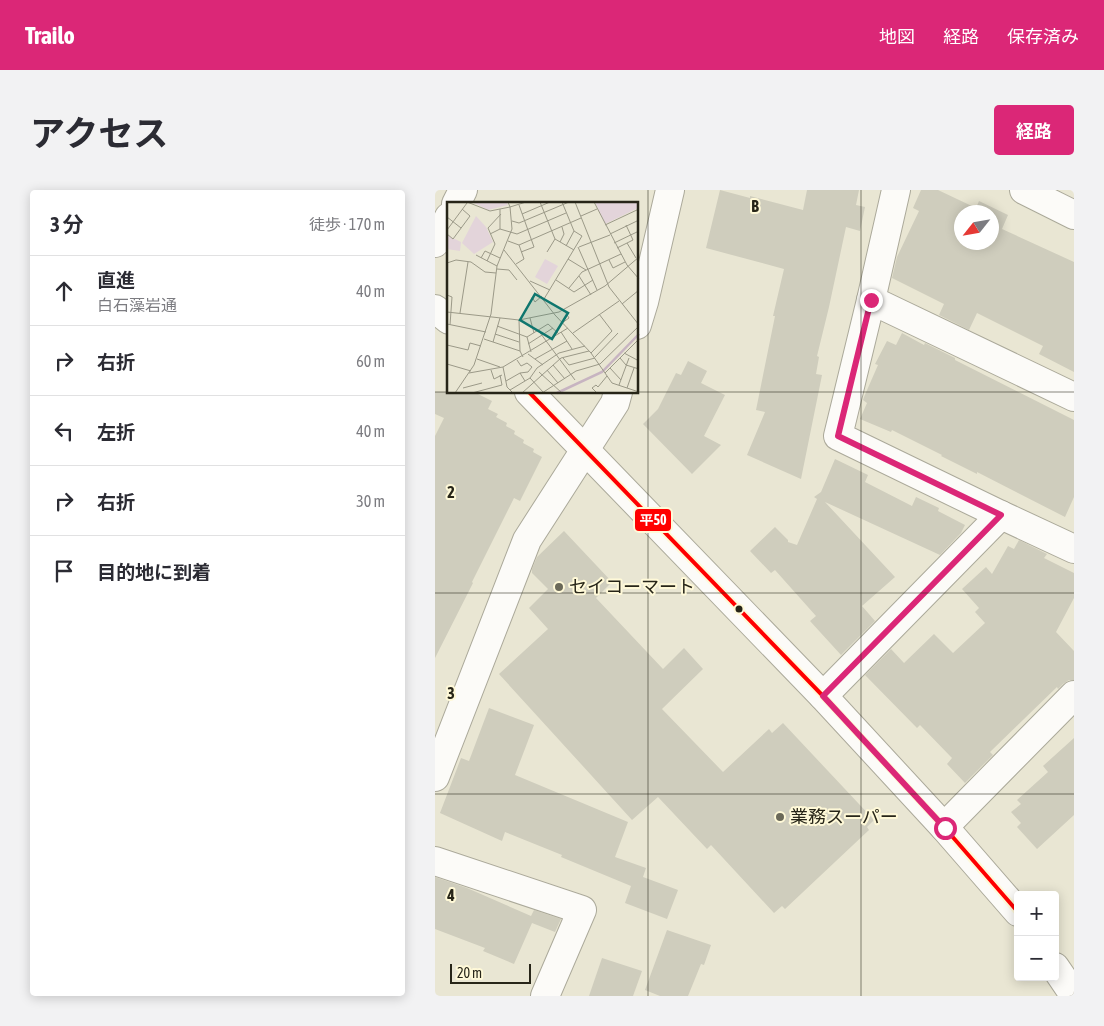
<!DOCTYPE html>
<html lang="ja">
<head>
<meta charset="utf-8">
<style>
	body { margin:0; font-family:"Asap Condensed","Noto Sans JP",sans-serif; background:#f2f2f3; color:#2b2b33 }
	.controls { position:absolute; right:15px; bottom:15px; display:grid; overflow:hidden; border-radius:5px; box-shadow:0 2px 12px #0003 }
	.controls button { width:45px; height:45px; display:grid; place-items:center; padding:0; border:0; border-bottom:1px solid #e1e1e2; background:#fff; color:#2b2b33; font:25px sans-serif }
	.compass { position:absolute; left:519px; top:15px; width:45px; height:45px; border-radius:50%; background:#fff; box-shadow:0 2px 12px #0003; rotate:239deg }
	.scale { position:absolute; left:15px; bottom:12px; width:81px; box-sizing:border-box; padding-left:5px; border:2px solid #272518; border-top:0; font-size:14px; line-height:18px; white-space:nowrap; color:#272518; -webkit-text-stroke:4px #fff9d8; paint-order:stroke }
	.stop { position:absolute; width:15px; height:15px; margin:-11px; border:4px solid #db2777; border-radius:50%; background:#fff }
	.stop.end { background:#db2777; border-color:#fff; box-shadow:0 1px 5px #0008 }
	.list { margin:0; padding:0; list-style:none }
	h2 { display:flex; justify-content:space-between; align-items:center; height:65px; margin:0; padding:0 20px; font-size:21px }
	h2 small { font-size:16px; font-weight:400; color:#7c7c81 }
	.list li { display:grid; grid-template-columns:32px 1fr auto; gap:15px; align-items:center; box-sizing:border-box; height:70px; padding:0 20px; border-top:1px solid #e1e1e2 }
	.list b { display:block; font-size:19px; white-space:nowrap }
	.list p { margin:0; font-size:16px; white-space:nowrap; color:#7c7c81 }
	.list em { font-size:16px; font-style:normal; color:#7c7c81 }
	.icon { flex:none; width:28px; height:28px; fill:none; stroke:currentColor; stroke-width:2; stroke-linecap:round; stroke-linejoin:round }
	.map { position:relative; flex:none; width:639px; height:806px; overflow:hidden; border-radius:5px }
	header { display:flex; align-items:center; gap:30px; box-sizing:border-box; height:70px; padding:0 25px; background:#db2777; color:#fff }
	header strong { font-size:24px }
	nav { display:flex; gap:28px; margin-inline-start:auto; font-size:18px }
	.intro { display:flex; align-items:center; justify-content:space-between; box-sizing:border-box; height:120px; padding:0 30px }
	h1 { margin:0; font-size:35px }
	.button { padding:12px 22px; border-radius:5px; background:#db2777; color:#fff; font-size:18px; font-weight:700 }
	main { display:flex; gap:30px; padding:0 30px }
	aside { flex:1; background:#fff; border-radius:5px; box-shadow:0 2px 12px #0003 }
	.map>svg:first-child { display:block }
</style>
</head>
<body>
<header>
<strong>Trailo</strong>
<nav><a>地図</a><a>経路</a><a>保存済み</a></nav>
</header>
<div class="intro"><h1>アクセス</h1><a class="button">経路</a></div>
<main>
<aside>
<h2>3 分<small>徒歩 · 170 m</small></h2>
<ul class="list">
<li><svg class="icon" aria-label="ahead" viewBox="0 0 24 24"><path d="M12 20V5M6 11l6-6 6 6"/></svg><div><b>直進</b><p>白石藻岩通</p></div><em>40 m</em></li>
<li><svg class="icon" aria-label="right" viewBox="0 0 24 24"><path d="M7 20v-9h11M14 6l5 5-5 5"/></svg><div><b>右折</b></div><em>60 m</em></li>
<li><svg class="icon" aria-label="left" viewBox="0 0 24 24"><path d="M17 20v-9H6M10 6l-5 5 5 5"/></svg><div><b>左折</b></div><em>40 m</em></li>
<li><svg class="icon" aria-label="right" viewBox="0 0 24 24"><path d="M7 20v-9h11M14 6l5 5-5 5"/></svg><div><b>右折</b></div><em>30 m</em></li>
<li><svg class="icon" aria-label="arrive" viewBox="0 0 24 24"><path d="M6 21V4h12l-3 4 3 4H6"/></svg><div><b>目的地に到着</b></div></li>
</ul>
</aside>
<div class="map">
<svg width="639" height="806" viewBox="0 0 639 806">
	<rect width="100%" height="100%" fill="#e9e6d3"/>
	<g fill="#cfcdbd" fill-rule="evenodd">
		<path d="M285,0L315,8V6L368,20L372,0H424L421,15L430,17L425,41L411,37L394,117L382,166L384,167L381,184L387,185L366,289L312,265L330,222L321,220L340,126H338L349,79L271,58Z"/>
		<path d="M486,0H503L541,18L544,11L573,25L567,39L639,72V182L604,164L608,156L542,123L534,140L504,125L509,114L457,88L462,67L484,21L478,18ZM526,22H556V52H526Z"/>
		<path d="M467,143L489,155L490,153L520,168V170L639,230V307L630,327L542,282V284L506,266L507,265L457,240L456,242L425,229L432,213L428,210L429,207L443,175L440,174L452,151L461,155Z"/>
		<path d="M253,171L272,181L266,193L290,205L269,246L286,255L257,284L208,234L223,219L241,183L246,185Z"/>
		<path d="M0,202H39L57,211L53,219L63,224L61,227L72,233L71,236L80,241L79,244L89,250L88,253L99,259L98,262L107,267L85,311L79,308L37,392L38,393L0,468V246L9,228L0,224Z"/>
		<path d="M400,269L433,285L430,292L477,316L481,307L504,318L503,321L530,335L526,343L505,365L390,312L460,387L427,416L440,431L406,465L375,431L381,426L340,380L336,383L315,361L340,337L353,350V352L362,355L382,309L379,307L386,302Z"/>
		<path d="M129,341L177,392L161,408L228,479L249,458L268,479L227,519L288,582L334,539L337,543L348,533L439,630L432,637L434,640L350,719L347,716L339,723L276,655L272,659L223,607L197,630L64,484L113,439L94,418L113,399L97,383V379L102,367Z"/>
		<path d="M584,350L612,364L609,368L639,383V408L621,442L639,461V490H634L628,494L623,499L622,497L555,562L558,565L530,593L512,574L517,568L485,535L482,538L430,485L456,459L469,473L499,444L518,463L550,433L540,422L544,418L527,399L551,377L557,384L573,356L579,359Z"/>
		<path d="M54,518L99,535L80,585L193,632L180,667L211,678L208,687L243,700L232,729L190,713L196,696L126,667L127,665L70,642L67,651L5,623L26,568L34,571Z"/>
		<path d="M639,548V625L602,659L582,637L586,633L576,622L586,614L582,610L613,582L608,576Z"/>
		<path d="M0,687L32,698L96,726L99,720L126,729L120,742L97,733L79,774L48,761L50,758L0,739Z"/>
		<path d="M232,740L276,755L269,775L266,774L253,806H225L210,800Z"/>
		<path d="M167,768L207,781L198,806H154Z"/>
	</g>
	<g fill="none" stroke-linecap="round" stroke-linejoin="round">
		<g stroke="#aba99a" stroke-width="30">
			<g id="minor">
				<path d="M461,0L436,110L403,246L566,325L639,359"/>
				<path d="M589,0L639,25"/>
				<path d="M21,14L28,0"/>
				<path d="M0,53L14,27"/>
				<path d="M436,110L639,207"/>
				<path d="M202,135L209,112L235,0"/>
				<path d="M388,506L566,325"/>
				<path d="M0,587L92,350L180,213L183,202"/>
				<path d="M509,637L639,505"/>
				<path d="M0,671L147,720L110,806"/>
			</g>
		</g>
		<g stroke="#aba99a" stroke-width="30">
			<g id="secondary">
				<path d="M0,119L14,130"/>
				<path d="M94,202L388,506L509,637L583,722"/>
				<path d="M620,777L639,805"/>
			</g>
		</g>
		<use href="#minor" stroke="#fcfbf8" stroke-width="28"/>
		<use href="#secondary" stroke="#fcfbf8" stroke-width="28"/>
		<g stroke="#fff9d8" stroke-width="8">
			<path id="bus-1" d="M94,202L388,506L509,637L583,722"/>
		</g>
		<use href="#bus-1" stroke="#f00" stroke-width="4"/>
	</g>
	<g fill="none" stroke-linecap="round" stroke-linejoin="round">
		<path stroke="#db2777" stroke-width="6" d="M436,110L403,246L566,325L388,506L510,638"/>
	</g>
	<path fill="none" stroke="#272518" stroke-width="1" stroke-opacity="0.55" d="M213,0V806M426,0V806M0,202H14M202,202H639M0,403H639M0,604H639"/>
	<g fill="#6b6959" stroke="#fff9d8" stroke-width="2">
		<circle cx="124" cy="397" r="5"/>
		<circle cx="345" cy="627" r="5"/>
	</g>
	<circle fill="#272518" stroke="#fff9d8" stroke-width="2" cx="304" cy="419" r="4.5"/>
	<g text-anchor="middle" stroke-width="4" stroke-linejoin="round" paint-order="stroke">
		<g font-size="18" fill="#272518" stroke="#fff9d8" text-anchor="start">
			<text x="134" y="403">セイコーマート</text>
			<text x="355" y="633">業務スーパー</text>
		</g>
	</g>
	<g transform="translate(12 12)">
		<rect width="191" height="191" fill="#e9e6d3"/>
		<path d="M25,0H59L61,3L41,8ZM148,0H191V6L158,22ZM0,33L14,40L13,49L0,47ZM98,57L111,64L100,82L88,75Z" fill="#e3d4da"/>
		<path d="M29,14L39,25L46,40L27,52L15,41Z" fill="#e3d4da"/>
		<path fill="none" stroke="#c7b4c1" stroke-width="2.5" d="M110,191L155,170L192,132"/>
		<path fill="none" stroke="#9b9988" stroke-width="1" d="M20,0L43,9L63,5L61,0M93,0L108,37L127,48M128,0L162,85L192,123M147,0L180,63L192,77M72,3L87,45L74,50M75,12L103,0M134,14L150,7M0,15L14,26M65,19L72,21L122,0M158,23L192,7M53,27V7M0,28L20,1M0,32L6,37L23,14L15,7M43,32L53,27L70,32L119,11M163,32L192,18M61,39L72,43L134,16M113,40L117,32L115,25M167,41L192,29M180,41L189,56M119,44L127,29M131,45L150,88M132,45L163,33M170,46L186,38L179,23M57,48L108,113L144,151L165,181L192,190M100,50L108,37M29,53L50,64M34,56L38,49L53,56M121,57L139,68M162,58L166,66L178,60M40,59L48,42L41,26L54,12M0,61L9,58L24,60L38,70L49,71M69,62L77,57L72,43M50,67L62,68L70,78M132,74L144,93M109,78L127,90L146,78M83,79L103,88M122,86L135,70L174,52M0,93L5,95L3,123M85,95L88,100L95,94M97,97L135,34L127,29L115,0M175,102L192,88M0,110L72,118L112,110L158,84L192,55M13,111L21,60M83,116L87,131M72,118L73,149L76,155M115,121L122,116L117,108M0,122L39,130M50,124L80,135L101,122L112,132M91,128L128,178M114,130L125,147M126,131L172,99M48,132L72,140M80,135L84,150M37,137L73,149M46,140L53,116M81,142L106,126M0,143L21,148L23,141L34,144M144,151L165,129L152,112M177,151L192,159M81,152L96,163M148,155L171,131M116,156L122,163L148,156M173,156L179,163L192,167M30,157L53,165M88,157L120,139M70,158L74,164L80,161L85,165L81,170L73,171M0,162L24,169M106,163L118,177M56,165L60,185L66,191M163,166L174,178M44,168L47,177L55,173M100,168L111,181M92,170L115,191M22,171L56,165L121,126M158,171L192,137M83,176L90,166L112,151L138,144M59,179L73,171L78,179M172,183L182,156M16,186L35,181M180,186L187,166M63,188L83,176L97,191M8,191L27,163L44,112L50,64L65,27L63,5L79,0M25,191L55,183L53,173M75,191L114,156L142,149M95,191L129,169L153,162L192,124M150,191L145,186L149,183L151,185L160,174"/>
		<path fill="#0f766e" fill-opacity="0.15" stroke="#0f766e" stroke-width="2.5" d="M88,92L121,111L105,137L73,118Z"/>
		<rect width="191" height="191" fill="none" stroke="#272518" stroke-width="2.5"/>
	</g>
	<g font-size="16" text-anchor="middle" font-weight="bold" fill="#272518" stroke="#fff9d8" stroke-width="4" stroke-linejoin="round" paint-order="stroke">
		<text x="320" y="22">B</text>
		<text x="16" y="308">2</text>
		<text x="16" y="509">3</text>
		<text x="16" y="711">4</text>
	</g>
	<rect stroke="#fff9d8" stroke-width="2" x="199" y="318" width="38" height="24" rx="5" fill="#f00"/>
	<g font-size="14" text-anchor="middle" font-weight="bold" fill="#fff">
		<text x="218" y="335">平50</text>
	</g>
</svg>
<div class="controls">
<button>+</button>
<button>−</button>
</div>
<svg class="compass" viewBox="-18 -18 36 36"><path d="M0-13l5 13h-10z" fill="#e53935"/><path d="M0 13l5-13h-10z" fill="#7c7c81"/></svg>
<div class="scale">20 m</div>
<div class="stop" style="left:510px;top:638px"></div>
<div class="stop end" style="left:436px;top:110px"></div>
</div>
</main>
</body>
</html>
